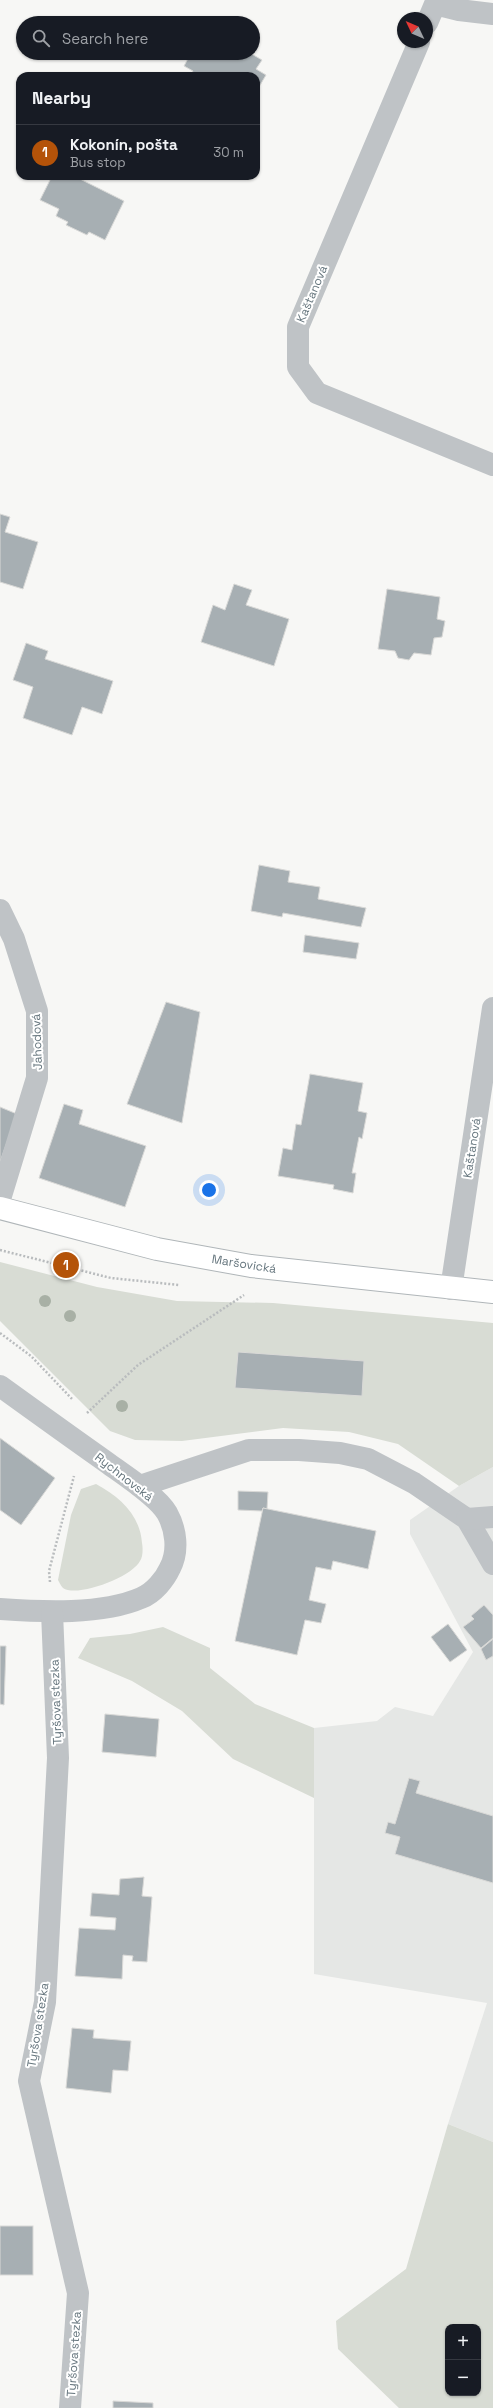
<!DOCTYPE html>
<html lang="en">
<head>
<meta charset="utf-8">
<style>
	body { margin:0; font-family:"Space Grotesk",sans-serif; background:#242831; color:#f1f3f6 }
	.controls { position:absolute; right:12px; bottom:12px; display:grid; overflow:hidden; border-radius:8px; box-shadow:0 1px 3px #0004 }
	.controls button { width:36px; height:36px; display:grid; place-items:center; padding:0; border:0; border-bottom:1px solid #363941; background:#171b24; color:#f1f3f6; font:20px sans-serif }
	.compass { position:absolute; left:397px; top:12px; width:36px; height:36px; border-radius:50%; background:#171b24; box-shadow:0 1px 3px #0004; rotate:314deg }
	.you { position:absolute; left:209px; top:1190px; width:14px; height:14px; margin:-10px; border:3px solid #fff; border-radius:50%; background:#1a73e8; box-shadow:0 0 0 6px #1a73e833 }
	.badge { display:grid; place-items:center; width:26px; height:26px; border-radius:50%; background:#b45309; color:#fff; font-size:13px; font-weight:700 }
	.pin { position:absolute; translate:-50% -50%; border:2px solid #fff; box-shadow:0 1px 4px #0006 }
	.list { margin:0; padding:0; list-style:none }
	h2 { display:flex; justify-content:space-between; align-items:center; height:52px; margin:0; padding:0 16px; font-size:17px }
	h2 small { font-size:13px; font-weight:400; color:#9ea1a6 }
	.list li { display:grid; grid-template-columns:26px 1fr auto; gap:12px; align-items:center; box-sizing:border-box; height:56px; padding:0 16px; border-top:1px solid #363941 }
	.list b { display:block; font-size:15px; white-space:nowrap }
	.list p { margin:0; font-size:13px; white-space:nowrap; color:#9ea1a6 }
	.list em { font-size:13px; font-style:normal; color:#9ea1a6 }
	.icon { flex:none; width:22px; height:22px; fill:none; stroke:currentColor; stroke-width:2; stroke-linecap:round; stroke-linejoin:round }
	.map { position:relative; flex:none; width:493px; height:2408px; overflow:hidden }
	.search { position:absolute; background:#171b24; box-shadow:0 1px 3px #0004; left:16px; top:16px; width:244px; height:44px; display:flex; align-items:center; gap:10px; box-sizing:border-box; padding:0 14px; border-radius:22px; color:#9ea1a6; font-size:15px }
	.panel { position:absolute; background:#171b24; box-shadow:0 1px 3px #0004; left:16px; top:72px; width:244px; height:108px; border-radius:12px }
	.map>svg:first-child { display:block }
</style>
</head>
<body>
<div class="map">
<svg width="493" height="2408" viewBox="0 0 493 2408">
	<rect width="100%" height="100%" fill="#f7f7f5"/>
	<path fill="#e5e7e5" d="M493,1467V2142L448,2124L487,2003L314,1974V1728L377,1721L395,1707L433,1716L473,1652L410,1534V1520L459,1486Z"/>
	<g fill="#d8dcd4" fill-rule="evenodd">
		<path d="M0,1262L97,1287L177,1301L273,1303L493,1323V1467L459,1486L398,1444L349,1432L283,1428L182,1441L135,1440L110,1431L0,1321Z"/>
		<path d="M96,1484C120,1497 140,1515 142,1543C143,1548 143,1557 140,1561C132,1577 77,1598 63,1588C61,1586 59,1582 58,1580L71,1515L81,1489Z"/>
		<path d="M163,1627L210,1648V1668L255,1704L314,1728V1798L233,1759L182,1711L132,1681L78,1658L90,1638L130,1634Z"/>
		<path d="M448,2124L493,2142V2408H399L338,2349L336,2321L406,2269ZM448,2327H478V2393H448Z"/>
	</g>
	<g fill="#a7afb3" stroke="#d9d9d7">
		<path d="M191,53H250L262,60L256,69L266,75L256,92V76H190L193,71L184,66Z"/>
		<path d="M52,176H74L124,201L105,240L89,232L87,235L66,225L68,222L56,216L59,209L40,200Z"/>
		<path d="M0,514L10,517L5,532L38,542L23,589L0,582Z"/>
		<path d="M234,584L252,590L246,605L289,619L274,666L201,642L213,605L225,610Z"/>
		<path d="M387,589L440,597L437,619L445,621L442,637L434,638L431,655L414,653L409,660L398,658L395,651L378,649Z"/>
		<path d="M26,643L48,651L45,659L113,681L102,714L82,707L72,735L23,718L33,687L13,680Z"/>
		<path d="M259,865L290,871L288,882L320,887L318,899L366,908L361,927L283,913L282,917L251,911Z"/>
		<path d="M305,935L359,943L356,959L303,952Z"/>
		<path d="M166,1002L200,1012L182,1123L127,1104Z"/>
		<path d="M310,1074L363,1083L358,1111L367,1113L362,1139L359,1137L352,1173H356L353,1193L333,1189L334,1185L278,1176L283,1148L292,1150L296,1124L301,1125Z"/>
		<path d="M64,1104L83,1110L79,1124L146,1146L125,1207L39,1178Z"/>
		<path d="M0,1107L17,1114L0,1162Z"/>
		<path d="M238,1352L364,1361L362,1396L235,1388Z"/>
		<path d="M0,1438L55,1478L21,1525L0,1510Z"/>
		<path d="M238,1491L268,1492L267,1509L263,1508L262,1511L238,1510Z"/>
		<path d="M263,1508L376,1531L368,1569L333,1561L331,1570L316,1567L309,1600L326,1604L321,1623L305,1620L297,1655L235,1641Z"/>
		<path d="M484,1605L493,1615V1638L481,1648L463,1627L474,1619L471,1616Z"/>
		<path d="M448,1624L467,1650L450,1662L431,1637Z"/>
		<path d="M493,1639V1656L486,1660L481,1649Z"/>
		<path d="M0,1646H6L4,1705L0,1704Z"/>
		<path d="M105,1714L159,1719L156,1757L102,1752Z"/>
		<path d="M409,1778L420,1781L416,1793L493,1816V1883L395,1854L400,1837L385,1833L388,1822L395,1824Z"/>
		<path d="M144,1877L142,1896L152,1897L147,1962L132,1961L133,1956L123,1955L122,1979L75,1976L79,1928L115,1930L116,1918L90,1916L92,1893L119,1895L120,1879Z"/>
		<path d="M72,2028L94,2030L93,2038L131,2041L128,2071L113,2070L111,2093L66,2088Z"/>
		<rect x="0" y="2226" width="33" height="49"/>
		<path d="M113,2401L153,2403V2408H113Z"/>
	</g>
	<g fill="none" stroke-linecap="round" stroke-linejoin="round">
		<g stroke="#b0b6b9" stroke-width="24">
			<path id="major" d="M0,1208L157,1249L251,1266L493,1292"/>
		</g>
		<g stroke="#b9bcbe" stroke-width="2.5" stroke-dasharray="2 2" stroke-linecap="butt">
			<path d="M0,1250L111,1278L179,1285"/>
			<path d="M0,1333L31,1356L73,1400"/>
			<path d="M87,1413L138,1365L244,1295"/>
			<path d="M50,1582L49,1571L74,1476"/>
		</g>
		<g stroke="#bfc3c6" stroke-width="22">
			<path d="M427,23L435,4L459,10L493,14"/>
			<path d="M419,42L298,327V367L317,393L493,465"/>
			<path d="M0,910L14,939L37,1011V1078L0,1199"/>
			<path d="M451,1289L493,1008"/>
			<path d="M0,1386C36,1412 72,1438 109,1464C124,1475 157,1496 167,1513C176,1529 179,1551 170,1568C165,1579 154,1593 141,1598C102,1615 42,1612 0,1609"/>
			<path d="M140,1486L249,1450H299L340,1453L368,1459L414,1483L467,1519L493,1564"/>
			<path d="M467,1519L493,1517"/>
			<path d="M52,1612L58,1758L45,2002L29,2081L78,2293L70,2408"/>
		</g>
		<use href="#major" stroke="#fff" stroke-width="22"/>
	</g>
	<g fill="#a8b0a5">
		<circle cx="45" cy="1301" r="6"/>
		<circle cx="70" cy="1316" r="6"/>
		<circle cx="122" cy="1406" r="6"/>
	</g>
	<g text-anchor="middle" stroke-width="4" stroke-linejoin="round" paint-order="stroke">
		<g font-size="12" fill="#65757d" stroke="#fff">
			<text transform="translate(312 294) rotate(-67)" y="4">Kaštanová</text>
			<text transform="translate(37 1042) rotate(-92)" y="4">Jahodová</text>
			<text transform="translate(472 1148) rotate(-81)" y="4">Kaštanová</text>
			<text transform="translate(244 1264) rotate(9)" y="4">Maršovická</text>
			<text transform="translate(124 1477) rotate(38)" y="4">Rychnovská</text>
			<text transform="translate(56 1702) rotate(-92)" y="4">Tyršova stezka</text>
			<text transform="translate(38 2025) rotate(-81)" y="4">Tyršova stezka</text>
			<text transform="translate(74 2354) rotate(-86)" y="4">Tyršova stezka</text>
		</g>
	</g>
</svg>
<div class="controls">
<button>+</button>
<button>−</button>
</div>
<svg class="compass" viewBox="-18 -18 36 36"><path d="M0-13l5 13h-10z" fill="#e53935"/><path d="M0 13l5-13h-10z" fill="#9ea1a6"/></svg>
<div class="you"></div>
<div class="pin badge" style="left:66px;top:1265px">1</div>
<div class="search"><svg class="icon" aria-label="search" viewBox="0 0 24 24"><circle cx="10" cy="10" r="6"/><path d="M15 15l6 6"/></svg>Search here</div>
<section class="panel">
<h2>Nearby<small></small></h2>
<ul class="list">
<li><span class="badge">1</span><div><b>Kokonín, pošta</b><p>Bus stop</p></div><em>30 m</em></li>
</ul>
</section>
</div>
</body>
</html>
